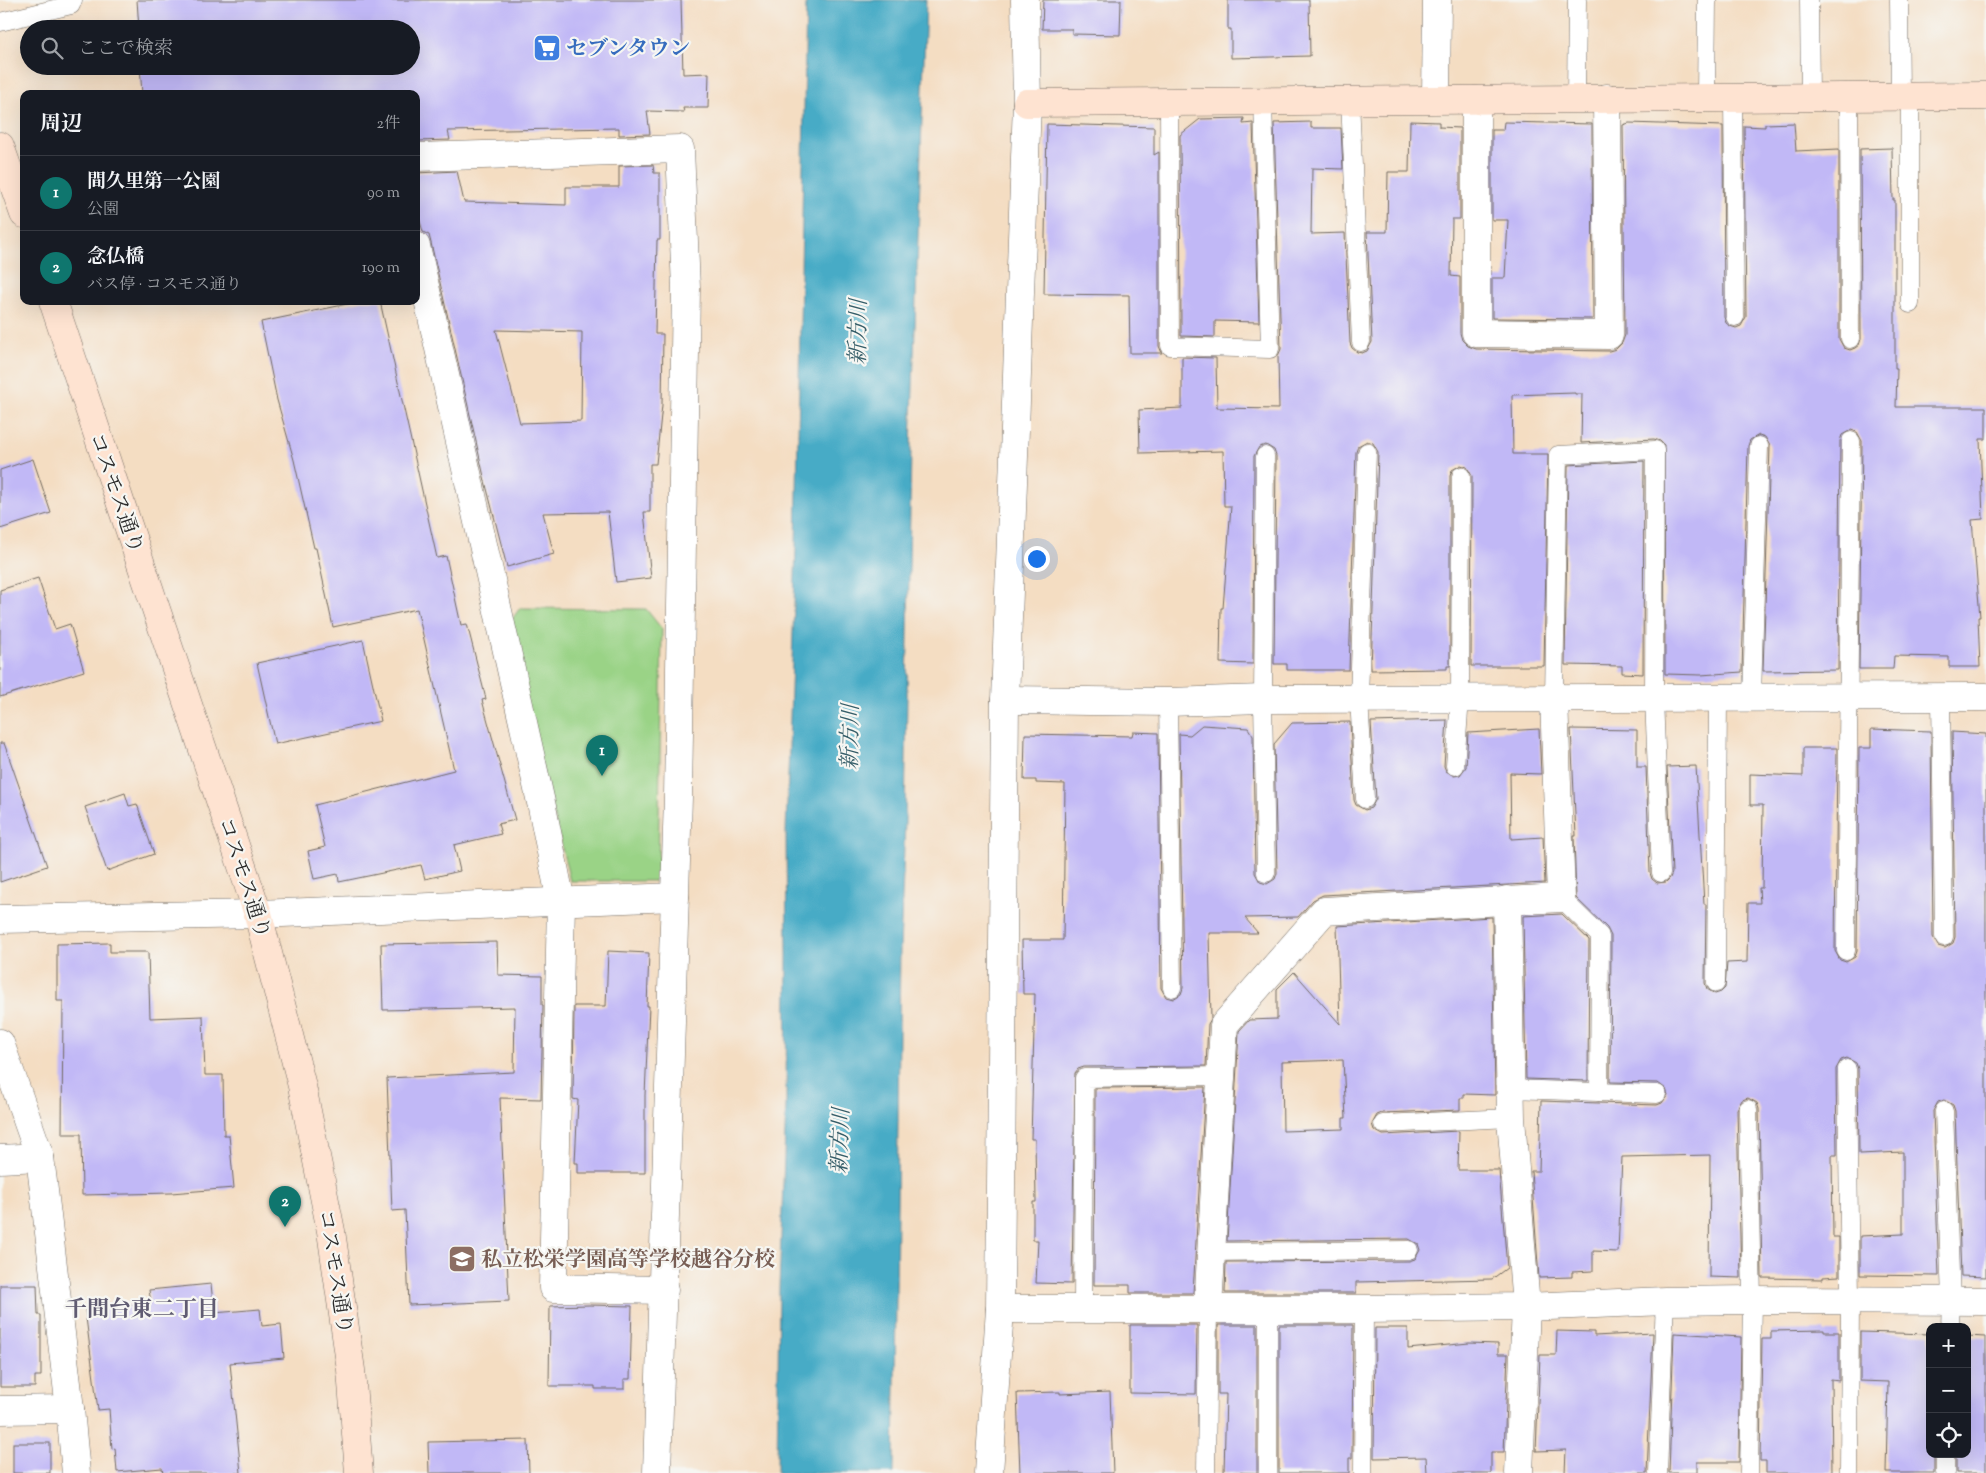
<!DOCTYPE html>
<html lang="ja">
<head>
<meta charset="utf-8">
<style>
	body { margin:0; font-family:"Sorts Mill Goudy","Noto Serif JP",serif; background:#20242c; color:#f1f3f6 }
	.controls { position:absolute; right:15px; bottom:15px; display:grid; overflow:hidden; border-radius:10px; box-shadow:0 5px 20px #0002 }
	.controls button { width:45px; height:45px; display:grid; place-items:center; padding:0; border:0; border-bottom:1px solid #363941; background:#171b24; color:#f1f3f6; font:25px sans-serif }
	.you { position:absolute; left:1036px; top:558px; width:18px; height:18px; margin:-12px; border:4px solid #fff; border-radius:50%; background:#1a73e8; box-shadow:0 0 0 8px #1a73e833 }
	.badge { display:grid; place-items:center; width:32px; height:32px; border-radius:50%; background:#0f766e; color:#fff; font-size:16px; font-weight:700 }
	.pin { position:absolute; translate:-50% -41px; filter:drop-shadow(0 1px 2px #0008) }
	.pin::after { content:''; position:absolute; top:26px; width:18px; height:15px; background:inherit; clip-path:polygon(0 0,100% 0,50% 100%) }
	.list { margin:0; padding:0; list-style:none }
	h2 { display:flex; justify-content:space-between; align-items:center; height:65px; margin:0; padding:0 20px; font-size:21px }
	h2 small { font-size:16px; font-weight:400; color:#9ea1a6 }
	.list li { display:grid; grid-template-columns:32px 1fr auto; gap:15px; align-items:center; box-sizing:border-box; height:75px; padding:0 20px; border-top:1px solid #363941 }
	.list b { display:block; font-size:19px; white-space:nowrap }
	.list p { margin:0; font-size:16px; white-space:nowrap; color:#9ea1a6 }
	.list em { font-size:16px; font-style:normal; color:#9ea1a6 }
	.icon { flex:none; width:28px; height:28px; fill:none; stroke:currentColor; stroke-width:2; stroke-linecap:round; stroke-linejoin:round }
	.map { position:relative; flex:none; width:1986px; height:1473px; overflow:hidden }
	.search { position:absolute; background:#171b24; box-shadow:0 5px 20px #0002; left:20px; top:20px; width:400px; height:55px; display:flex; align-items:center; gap:12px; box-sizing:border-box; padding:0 18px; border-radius:28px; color:#9ea1a6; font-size:19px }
	.panel { position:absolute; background:#171b24; box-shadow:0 5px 20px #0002; left:20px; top:90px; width:400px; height:215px; border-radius:10px }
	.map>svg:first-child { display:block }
</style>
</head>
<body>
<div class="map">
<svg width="1986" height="1473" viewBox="0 0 1986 1473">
	<rect width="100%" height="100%" fill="#f6f6f2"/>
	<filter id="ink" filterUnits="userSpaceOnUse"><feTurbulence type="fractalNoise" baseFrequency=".02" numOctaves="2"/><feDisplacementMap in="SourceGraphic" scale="10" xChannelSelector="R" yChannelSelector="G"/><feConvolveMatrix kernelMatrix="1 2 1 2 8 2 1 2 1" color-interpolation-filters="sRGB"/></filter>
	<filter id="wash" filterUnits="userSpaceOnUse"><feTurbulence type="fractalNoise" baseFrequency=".0096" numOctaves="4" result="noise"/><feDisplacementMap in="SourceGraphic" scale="20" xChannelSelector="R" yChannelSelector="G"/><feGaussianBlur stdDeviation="1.12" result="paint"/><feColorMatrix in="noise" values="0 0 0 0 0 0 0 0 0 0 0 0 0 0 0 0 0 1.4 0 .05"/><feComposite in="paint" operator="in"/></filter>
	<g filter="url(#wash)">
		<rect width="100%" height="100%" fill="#f4ddc2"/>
		<path fill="#9ad386" stroke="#627f58" d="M520,608L646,609L662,629L658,881H570L507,626Z"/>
		<path fill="#46abc6" stroke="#386b78" d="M806,0H926L911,447L905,822L900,949L894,1473H777L779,1289L786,1105L787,953L786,832L796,547Z"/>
		<g id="blocks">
			<g fill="#c1b8f6" fill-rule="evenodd">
				<path d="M137,0H681L683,74L709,73L708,108H683L684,112L647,111L650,134L619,135V128L448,131L450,140L416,141V94H142L140,66H411V29H139Z"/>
				<path d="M1043,0H1121L1120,35L1072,34V29H1042Z"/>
				<path d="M1228,0H1309L1310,56L1231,58V29H1228Z"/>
				<path d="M1244,118L1243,124L1253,123L1259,322L1215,321V337L1181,336L1180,135L1200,119Z"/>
				<path d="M1410,121L1439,122V127L1460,128V219H1452L1451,276L1460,277V333L1462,340L1468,346L1476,349L1609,351L1616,349L1622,343L1625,335L1623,125L1629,123L1723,126L1724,317L1726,323L1730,326L1736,328L1741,326L1746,317L1744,126L1765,127V124L1794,123L1796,151L1839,149V339L1844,348L1850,350L1855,348L1859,345L1861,339L1860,149L1892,148L1893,200H1895V368H1897L1896,407H1986V439H1980L1983,519L1972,520L1980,617H1978L1980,667H1949V657L1894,656L1893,669H1859L1862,441L1857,432L1851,430L1842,435L1840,441L1838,670L1763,671L1770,446L1765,437L1759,435L1750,440L1748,446L1742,672L1701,675L1665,674L1664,445L1660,441L1654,439L1581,443L1582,394H1575V393L1512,395L1513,454H1548L1544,666H1471L1472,476L1467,467L1461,465L1452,470L1450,476V666H1447V669L1371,670L1378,452L1373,443L1367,441L1358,446L1356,452L1349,670H1287V664H1274L1276,456L1274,450L1266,445L1259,447L1254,456L1253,664L1220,663L1221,608H1223L1231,506H1224L1223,451L1140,453L1139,410L1182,408V357L1216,358L1217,408L1279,409L1278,356L1281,349L1274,123L1311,122V128H1341L1343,169L1312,168L1311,234L1345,233L1350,343L1352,348L1357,352L1362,353L1367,351L1372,342L1367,232H1387L1388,172H1409Z"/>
				<path d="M1504,122L1592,124L1593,319L1492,318V278H1505L1508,220H1492V130H1503Z"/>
				<path d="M1047,124L1154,127V155L1159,152V346L1162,353H1130L1129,295L1044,294Z"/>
				<path d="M653,165L654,173H660V240H657L655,334H663L662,405L656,464H650V512H644L651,578L616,582L608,512L543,513L554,554L507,567L485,481L431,243L429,235L423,232L416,207V173L457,171L464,202L566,205V187H619V166ZM496,330L582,332L581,421L520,423Z"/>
				<path d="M362,301H380L437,558L446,556L461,625L467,624L486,699L482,700L515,820L498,824L501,834L454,845L460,871L425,879L421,865L339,882L338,874L314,879L308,851L325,847L315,805L454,770L417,609L333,627L316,548H314L294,460L277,400L261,322Z"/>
				<path d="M33,459L51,513L0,529V470Z"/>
				<path d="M1644,461L1643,674L1622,673V666L1565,665L1568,465Z"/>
				<path d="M38,578L55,629L70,624L84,671L0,697V590Z"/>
				<path d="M363,640L381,721L275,744L257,663Z"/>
				<path d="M1447,720L1444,766L1446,771L1454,776L1460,775L1466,767L1468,733L1539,729L1541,774L1510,773L1511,839L1543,837L1545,883L1323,895L1313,900L1298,917L1245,918L1258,933H1209L1211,1019L1208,1024L1206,1066L1084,1067L1078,1069L1075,1073L1072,1284L1036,1283L1038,1240H1033V1202H1036L1035,1139H1031L1035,994H1023L1022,940H1063L1065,784L1036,783V780H1024L1025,734L1132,736L1133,732L1158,733L1161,988L1166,997L1173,999L1181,994L1183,988L1179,734L1190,735L1202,725L1248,728L1253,736L1255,873L1260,882L1267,884L1275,879L1277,873L1274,744L1292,723L1350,722L1354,800L1356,805L1365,810L1371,808L1376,799L1371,722Z"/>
				<path d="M1571,729L1637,730V767H1646L1650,873L1652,879L1657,883L1666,882L1670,878L1672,873L1667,767L1696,766L1704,904H1706L1705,983L1707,989L1715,994L1721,992L1725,988L1727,963L1747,962L1748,903H1760L1759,888H1762L1763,805H1750V774L1803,776V748H1837L1835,951L1840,960L1846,962L1855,957L1857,951L1859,748H1871V729L1931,731L1933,937L1938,946L1945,948L1953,943L1955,937L1952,732L1986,734V1277L1961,1276L1955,1111L1953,1105L1944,1100L1938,1102L1933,1111L1939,1276L1860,1275V1236L1903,1234V1152L1859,1154L1858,1069L1856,1063L1847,1058L1841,1060L1836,1069L1837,1155H1832L1833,1237H1839V1276L1823,1277V1279L1762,1278L1759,1109L1757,1103L1748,1098L1742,1100L1737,1109L1741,1278L1709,1277L1710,1155L1622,1157L1618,1252L1593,1251V1271L1572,1272V1277L1539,1278L1531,1171H1539L1541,1101L1657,1105L1662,1103L1668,1095L1666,1089L1658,1083L1610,1082L1611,936L1607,928L1576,898L1574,836H1576Z"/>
				<path d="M0,743H4L47,866L0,882Z"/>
				<path d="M125,793L129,806L137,804L154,854L107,871L85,807Z"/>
				<path d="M1562,914L1589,940L1588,1081L1526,1079L1523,916Z"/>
				<path d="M1492,917L1495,1095L1464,1094V1098H1460V1110L1382,1113L1377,1115L1372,1124L1374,1130L1383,1135L1459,1131L1458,1170H1499L1507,1268L1492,1279L1356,1282V1293H1225L1226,1262L1409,1261L1415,1259L1420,1250L1418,1244L1409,1239L1227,1241L1239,1031L1249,1020L1277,1019V989L1294,972L1340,1024L1337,926ZM1343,1060L1346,1118H1343V1129L1283,1131L1282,1062Z"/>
				<path d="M497,942L498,975L542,976V1005H543L541,1099L500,1098L509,1301L409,1305L405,1210L392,1211L387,1078L514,1072L515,1007L383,1010L381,944Z"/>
				<path d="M110,943V952H148L150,1018L203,1016L205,1075H223L224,1135H229L234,1188L171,1193L82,1195L81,1134H62L63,1001H57V944Z"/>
				<path d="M608,951L649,953L647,1006H649L645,1095V1173H578V1163H575L578,1100L573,1099L574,1006H606Z"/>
				<path d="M1205,1087L1193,1293H1130V1285H1094L1095,1088Z"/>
				<path d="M211,1284L214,1313L260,1309L262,1326L281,1324L284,1358L230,1363L241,1473H163L162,1468L117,1472L115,1448L112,1449L109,1409L98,1410L85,1310L151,1303L149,1290Z"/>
				<path d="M0,1285H37L38,1315H41V1376H35V1387H0Z"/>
				<path d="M589,1305L632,1306L630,1379H624V1389H595V1386H549L550,1306Z"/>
				<path d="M1130,1325H1197L1196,1394L1130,1393Z"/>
				<path d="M1218,1325H1257V1473L1224,1472L1226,1394H1218Z"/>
				<path d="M1279,1325H1353L1352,1458H1349V1473H1279Z"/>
				<path d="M1375,1328H1408V1349L1469,1343L1498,1344V1354H1508L1504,1452H1491V1473H1427L1426,1457L1374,1458Z"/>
				<path d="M1824,1330V1332H1839V1381L1831,1380L1832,1473H1766V1461H1760L1762,1339H1771V1331Z"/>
				<path d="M1557,1331L1594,1332V1336L1653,1333L1647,1473H1565L1566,1450L1536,1451L1540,1355H1556Z"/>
				<path d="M1860,1332L1930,1334V1454H1934V1473H1886L1888,1382L1860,1381Z"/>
				<path d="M1674,1333L1741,1337L1739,1462H1697V1473H1669Z"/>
				<path d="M1967,1336L1986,1337V1473H1956V1454H1967Z"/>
				<path d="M1060,1392V1394L1110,1392L1113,1473H1020L1017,1393Z"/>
				<path d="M528,1440L529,1473H429L428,1442Z"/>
				<rect x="13" y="1443" width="37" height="30"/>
			</g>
		</g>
	</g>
	<g filter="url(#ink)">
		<use href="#blocks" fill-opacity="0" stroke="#716960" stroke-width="1"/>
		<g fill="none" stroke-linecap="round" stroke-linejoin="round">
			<g stroke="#716960" stroke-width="19">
				<g id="lane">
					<path d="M1809,0L1810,97"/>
					<path d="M1899,0L1900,96"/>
					<path d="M0,22L71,5L73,0"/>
					<path d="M1849,96L1850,339"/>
					<path d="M1706,97L1707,0"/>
					<path d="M1733,97L1735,317"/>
					<path d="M1576,99L1577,0"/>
					<path d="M1350,100L1361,342"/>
					<path d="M1169,102L1170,346L1270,349L1263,101"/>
					<path d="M1910,304V96"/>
					<path d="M1265,456L1263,699L1266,873"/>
					<path d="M1941,697L1944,937"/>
					<path d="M1554,698L1558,455L1655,450L1654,698L1661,873"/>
					<path d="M1752,698L1759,446"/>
					<path d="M1168,702L1172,988"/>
					<path d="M1455,766L1460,698L1461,476"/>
					<path d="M1365,799L1359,699L1367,452"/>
					<path d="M1561,898L1600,936L1599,1092"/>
					<path d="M1846,951L1851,441"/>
					<path d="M1716,983L1718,698"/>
					<path d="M1847,1069L1850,1300L1849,1473"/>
					<path d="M1510,1089L1657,1094"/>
					<path d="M1748,1109L1752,1300L1749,1473"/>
					<path d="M1944,1111L1951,1300L1950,1327"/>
					<path d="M1383,1124L1511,1118"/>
					<path d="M1210,1252L1409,1250"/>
					<path d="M1083,1310L1084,1078L1221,1076"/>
					<path d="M1206,1473L1208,1309"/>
					<path d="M1268,1473V1309"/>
					<path d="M1363,1473L1364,1309"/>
					<path d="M1658,1473L1665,1301"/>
					<path d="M1945,1473V1454"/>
				</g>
			</g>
			<g stroke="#716960" stroke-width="29">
				<g id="street">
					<path d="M1436,99L1437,0"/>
					<path d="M1476,100V333L1609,335L1607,98"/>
					<path d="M416,157L680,149L686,288L678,797L657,1473"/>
					<path d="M416,246L542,807L561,902L553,1288L664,1290"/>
					<path d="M1005,700L1168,702L1263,699L1986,697"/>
					<path d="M1507,900L1511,1118L1526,1307L1519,1473"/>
					<path d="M0,919L258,914L675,897"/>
					<path d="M0,1043L40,1157L70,1409L76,1473"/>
					<path d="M0,1159L40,1157"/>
					<path d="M1000,1309H1364L1526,1307L1665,1301L1752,1300L1986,1301"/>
					<path d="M1208,1309L1224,1025L1324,911L1561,898L1554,698"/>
					<path d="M0,1410L70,1409"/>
					<path d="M989,1473L1000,1309L1005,700L1027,103L1025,0"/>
				</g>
			</g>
			<g stroke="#716960" stroke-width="29">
				<g id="secondary">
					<path d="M1027,103L1986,96"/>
					<path d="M0,146L24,214"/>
					<path d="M53,301L258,914L302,1086L331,1231L351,1370L359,1473"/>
				</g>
			</g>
			<use href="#lane" stroke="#fff" stroke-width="18"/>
			<use href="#street" stroke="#fff" stroke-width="28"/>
			<use href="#secondary" stroke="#fee3d1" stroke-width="28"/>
		</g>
	</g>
	<defs>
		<g id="supermarket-square" transform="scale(1.4375)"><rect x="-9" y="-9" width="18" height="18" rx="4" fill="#3f7fe0" stroke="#f6f6f2"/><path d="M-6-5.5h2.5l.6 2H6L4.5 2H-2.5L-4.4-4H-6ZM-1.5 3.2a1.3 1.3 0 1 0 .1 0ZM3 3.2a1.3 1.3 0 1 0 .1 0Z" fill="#fff"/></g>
		<g id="school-square" transform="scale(1.4375)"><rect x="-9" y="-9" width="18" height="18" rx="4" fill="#8d6e63" stroke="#f6f6f2"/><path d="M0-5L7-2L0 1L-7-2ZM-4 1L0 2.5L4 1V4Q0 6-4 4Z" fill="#fff"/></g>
	</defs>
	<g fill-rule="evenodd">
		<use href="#supermarket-square" x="547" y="48"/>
		<use href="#school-square" x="462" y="1259"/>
	</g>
	<g text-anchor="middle" stroke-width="4.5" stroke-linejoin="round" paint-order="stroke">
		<g font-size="21" font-weight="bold" fill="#366cbe" stroke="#f6f6f2" text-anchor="start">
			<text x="566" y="55">セブンタウン</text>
		</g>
		<g font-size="21" fill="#2b2b2b" stroke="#f6f6f2">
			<text transform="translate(117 493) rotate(71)" y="7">コスモス通り</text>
			<text transform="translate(245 878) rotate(72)" y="7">コスモス通り</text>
			<text transform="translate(336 1272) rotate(81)" y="7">コスモス通り</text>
		</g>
		<g font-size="21" font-weight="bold" fill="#785e54" stroke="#f6f6f2" text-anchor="start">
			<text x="481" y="1266">私立松栄学園高等学校越谷分校</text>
		</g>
		<g font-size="22" font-style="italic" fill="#365e69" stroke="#f6f6f2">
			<text transform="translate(857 332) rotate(-89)" y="8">新方川</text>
			<text transform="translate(849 737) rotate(-89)" y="8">新方川</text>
			<text transform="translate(839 1141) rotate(-88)" y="8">新方川</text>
		</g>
		<g font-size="22" font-weight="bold" fill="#605c72" stroke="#f6f6f2">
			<text x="142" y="1316">千間台東二丁目</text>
		</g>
	</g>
</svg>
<div class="controls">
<button>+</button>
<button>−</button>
<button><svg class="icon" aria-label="locate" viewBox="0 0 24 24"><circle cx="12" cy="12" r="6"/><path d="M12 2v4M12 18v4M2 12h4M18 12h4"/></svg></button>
</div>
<div class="you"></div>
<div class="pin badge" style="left:602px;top:776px">1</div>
<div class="pin badge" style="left:285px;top:1227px">2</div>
<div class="search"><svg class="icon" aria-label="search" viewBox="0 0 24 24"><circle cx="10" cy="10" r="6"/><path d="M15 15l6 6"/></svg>ここで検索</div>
<section class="panel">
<h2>周辺<small>2件</small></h2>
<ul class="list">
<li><span class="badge">1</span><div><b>間久里第一公園</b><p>公園</p></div><em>90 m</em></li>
<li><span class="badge">2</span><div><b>念仏橋</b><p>バス停 · コスモス通り</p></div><em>190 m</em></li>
</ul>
</section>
</div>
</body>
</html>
